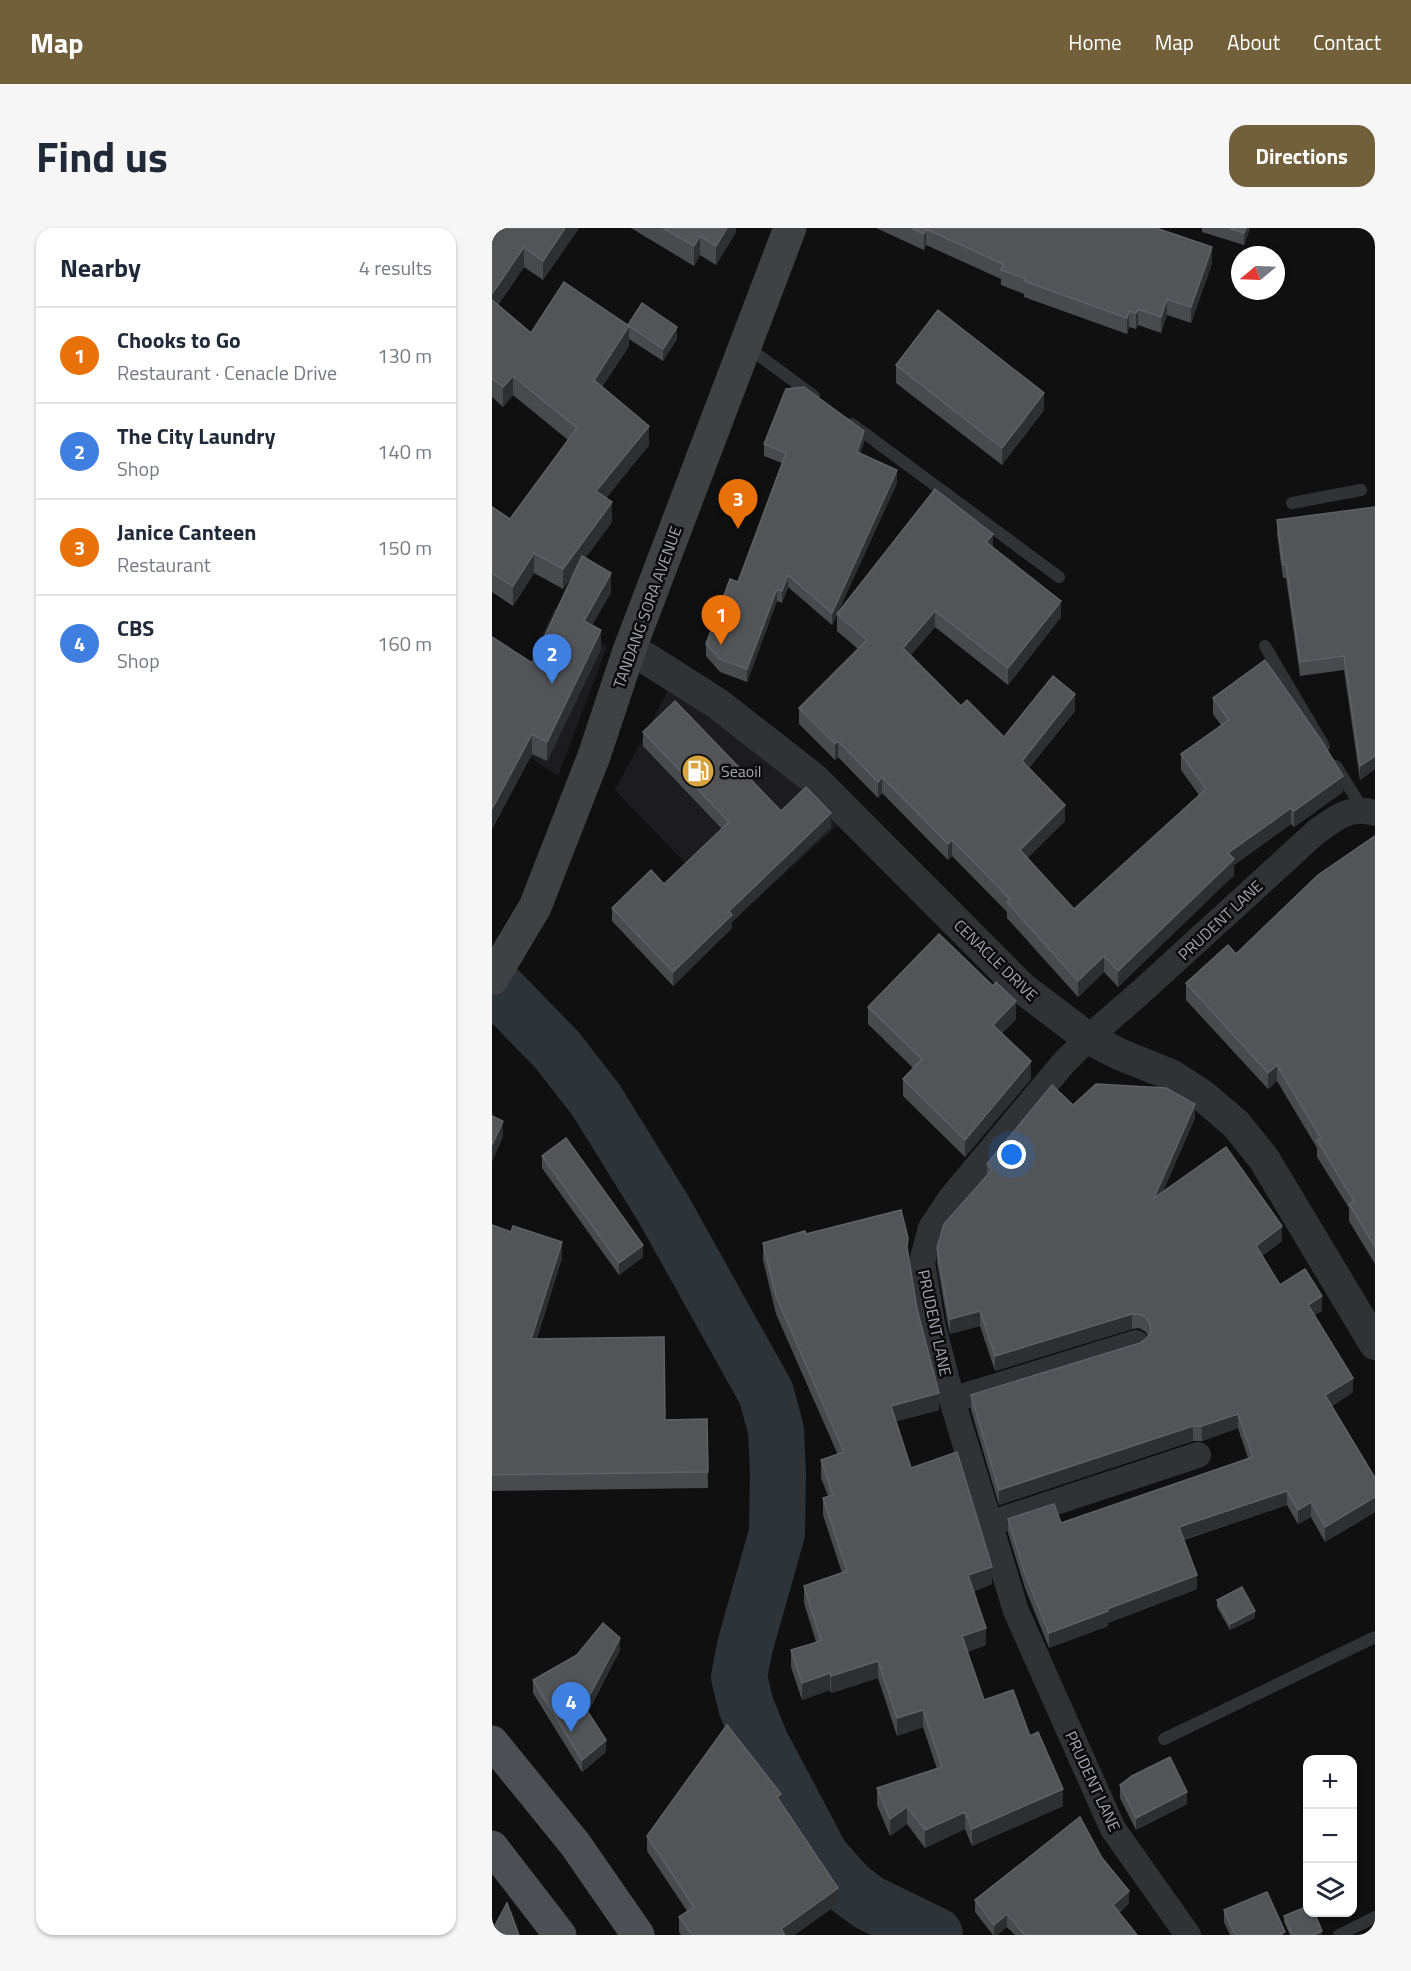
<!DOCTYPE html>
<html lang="en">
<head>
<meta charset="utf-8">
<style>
	body { margin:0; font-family:"Titillium Web",sans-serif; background:#f6f6f7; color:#1f2937 }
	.controls { position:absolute; right:18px; bottom:18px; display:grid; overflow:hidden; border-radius:12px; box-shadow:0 2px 4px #0004 }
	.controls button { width:54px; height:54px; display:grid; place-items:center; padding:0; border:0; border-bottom:2px solid #e0e1e3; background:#fff; color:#1f2937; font:30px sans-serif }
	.compass { position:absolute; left:739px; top:18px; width:54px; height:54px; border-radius:50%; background:#fff; box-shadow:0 2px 4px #0004; rotate:251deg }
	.you { position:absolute; left:520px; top:927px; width:21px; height:21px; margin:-15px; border:4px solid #fff; border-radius:50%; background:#1a73e8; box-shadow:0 0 0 9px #1a73e833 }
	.badge { display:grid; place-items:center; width:39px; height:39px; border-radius:50%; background:#72603b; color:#fff; font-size:20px; font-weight:700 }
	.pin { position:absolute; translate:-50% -50px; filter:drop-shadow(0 2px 3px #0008) }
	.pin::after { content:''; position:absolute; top:32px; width:21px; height:18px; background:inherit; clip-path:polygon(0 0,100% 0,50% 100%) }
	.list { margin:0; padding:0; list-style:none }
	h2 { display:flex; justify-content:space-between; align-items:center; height:78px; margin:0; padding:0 24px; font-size:26px }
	h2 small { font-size:20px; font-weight:400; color:#747a83 }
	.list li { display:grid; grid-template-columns:39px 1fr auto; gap:18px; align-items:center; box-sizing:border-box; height:96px; padding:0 24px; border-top:2px solid #e0e1e3 }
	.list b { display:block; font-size:22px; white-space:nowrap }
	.list p { margin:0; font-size:20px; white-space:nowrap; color:#747a83 }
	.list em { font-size:20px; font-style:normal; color:#747a83 }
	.icon { flex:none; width:33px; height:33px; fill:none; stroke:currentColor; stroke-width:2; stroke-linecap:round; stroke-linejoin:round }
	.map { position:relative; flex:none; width:883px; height:1707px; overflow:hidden; border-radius:18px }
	header { display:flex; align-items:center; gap:36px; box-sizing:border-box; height:84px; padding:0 30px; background:#72603b; color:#fff }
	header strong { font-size:28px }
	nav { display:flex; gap:33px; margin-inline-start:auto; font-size:21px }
	.intro { display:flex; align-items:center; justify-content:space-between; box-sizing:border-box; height:144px; padding:0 36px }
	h1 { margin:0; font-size:42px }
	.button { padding:15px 27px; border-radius:18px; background:#72603b; color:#fff; font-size:21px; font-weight:700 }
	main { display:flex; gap:36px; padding:0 36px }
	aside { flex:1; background:#fff; border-radius:18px; box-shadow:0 2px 4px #0004 }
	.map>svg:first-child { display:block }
</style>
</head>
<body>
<header>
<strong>Map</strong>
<nav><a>Home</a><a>Map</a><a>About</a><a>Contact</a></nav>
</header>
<div class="intro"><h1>Find us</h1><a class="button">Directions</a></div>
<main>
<aside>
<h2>Nearby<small>4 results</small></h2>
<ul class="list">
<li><span class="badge" style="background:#e8710a">1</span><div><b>Chooks to Go</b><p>Restaurant · Cenacle Drive</p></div><em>130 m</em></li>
<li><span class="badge" style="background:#3f7fe0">2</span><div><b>The City Laundry</b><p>Shop</p></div><em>140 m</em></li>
<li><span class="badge" style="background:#e8710a">3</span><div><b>Janice Canteen</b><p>Restaurant</p></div><em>150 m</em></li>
<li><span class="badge" style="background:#3f7fe0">4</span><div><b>CBS</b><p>Shop</p></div><em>160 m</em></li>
</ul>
</aside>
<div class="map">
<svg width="883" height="1707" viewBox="0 0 883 1707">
	<rect width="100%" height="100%" fill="#101011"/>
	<g fill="#1c1c1e">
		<path d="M62,380L115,419L66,548L6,508Z"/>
		<path d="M187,442L346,597L245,689L123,562Z"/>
	</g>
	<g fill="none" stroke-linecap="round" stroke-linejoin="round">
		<path stroke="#2d3439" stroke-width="56" d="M0,755L65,822L104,872L172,982L274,1165L284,1202L286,1245L285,1305L253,1418L247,1449L254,1478L269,1515L330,1630L356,1659L377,1675L443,1707"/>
		<g stroke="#313235" stroke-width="12">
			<path d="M254,118L322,168"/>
			<path d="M360,196L567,349"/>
			<path d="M800,275L869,262"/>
			<path d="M773,418L832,518"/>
			<path d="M844,538L870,580"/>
			<path d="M672,1511L883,1409"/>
			<path d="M847,1707L883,1689"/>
		</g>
		<g stroke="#313235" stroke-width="26">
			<path d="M460,1172L644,1115"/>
			<path d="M497,1296L706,1227"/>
			<path d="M696,1707L621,1601L524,1383L460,1172L440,1095L430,1034L439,1000L458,971L569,838L596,810L650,763L823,605C842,591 858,577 883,585"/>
		</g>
		<path stroke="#313235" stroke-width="32" d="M138,420L226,476L322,551L530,760L596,810L627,826L679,847L711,868L744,896L772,931L883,1116"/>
		<path stroke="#3f4145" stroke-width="33" d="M0,751L43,679L102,528L138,420L298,0"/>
		<g stroke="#4e4f54" stroke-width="33">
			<path d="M0,1514L83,1616L146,1707"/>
			<path d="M0,1619L68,1707"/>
		</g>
	</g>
	<g fill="#494a4d">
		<path d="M0,0H87L51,52L32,39L6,77L39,105L136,97L185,111L171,133L137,111V118L110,159L157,217L114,270L120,294L93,330L119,364L100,397L109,421L55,533L40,526L0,601L40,435L83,344L71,361L42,345L21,378L0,364V279L18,291L76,212L21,167L11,179L0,169Z"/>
		<path d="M139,0H244V4L224,37L208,27L202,38Z"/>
		<path d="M384,0H664L720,35L699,95L675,87L669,105L646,97L644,101L637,99L635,106L532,69V66L509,57V51L434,17L432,22Z"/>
		<path d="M710,0H758L752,17L710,4Z"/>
		<path d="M404,137L552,182L510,237L404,155Z"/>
		<path d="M372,215L368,226L405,255L340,397L296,359L290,375L285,373L255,454L228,444L214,428V416L246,354L290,235L272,228V216Z"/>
		<path d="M883,282V541L868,552L852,442L808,448L794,350H791L785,306V292Z"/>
		<path d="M501,319L569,389L516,457L443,399L419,427L469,478L512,509L583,483L537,540L573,593L535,630L582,681L707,567L689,542V526L729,497L721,486V470L851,564L802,599L799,596L742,637V647L626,759L612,744L586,769L515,690V684L460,628L456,632L390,565L386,570L346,529L343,532L307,496V480L366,421L345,403V386Z"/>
		<path d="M151,504L289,583L339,599L240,694V700L181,758L120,693V680L172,656L230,601L151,518Z"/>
		<path d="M883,608V1036L857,993V980L825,929V920L785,853L776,861L694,772V755L744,726Z"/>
		<path d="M376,779L524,791L510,805L539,851L473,929L411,868V851L421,840L376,796Z"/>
		<path d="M581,877L703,890L671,963L790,1013L770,1028L788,1057L830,1083L822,1087L861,1164L840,1178L883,1250V1284L833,1314L819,1289L806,1296L795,1277L692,1312L705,1361L616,1395V1398L557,1420L533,1360L516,1305V1291L569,1295L756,1230L746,1200L710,1213H701L507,1277L479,1182V1167L648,1115L655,1110L656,1108L654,1104L647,1100L640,1101L503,1143L488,1098L458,1106L455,1092L445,1035V1020L495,948V936Z"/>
		<path d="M50,928L151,1029L127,1047L50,940Z"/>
		<path d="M0,997L70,1030L45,1110L173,1192L215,1191L216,1260L0,1263Z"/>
		<path d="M314,1006L416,1026L425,1081L447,1182L404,1193L419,1240L500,1356L482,1363L494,1417L475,1424L492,1472L538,1508L571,1578L480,1618L473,1601L433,1620L415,1596L398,1608L385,1577V1560L445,1541L431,1499L405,1508L386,1450L339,1465L338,1462L310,1472L299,1439V1422L324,1414L312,1375V1358L350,1345L331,1287V1270L336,1268L329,1250V1232L346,1227L284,1086L271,1032V1015Z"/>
		<path d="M725,1372L763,1390L738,1402L725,1379Z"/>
		<path d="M128,1422L96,1484L114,1524L90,1544L41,1465V1452Z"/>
		<path d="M628,1557L695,1576L644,1602L628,1570Z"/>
		<path d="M289,1576L346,1676L302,1707H189L187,1704V1689L195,1683L155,1623V1608Z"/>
		<path d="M610,1630L637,1675L627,1685L645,1707H523L515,1699L505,1707H501L483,1684V1672Z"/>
		<path d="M732,1682L793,1707H738L732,1694Z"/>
		<path d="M792,1688L830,1707H798L792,1694Z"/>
	</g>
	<g fill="#2e2f31">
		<path d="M73,0H87L51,52V33Z"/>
		<path d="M235,0H244V4L224,37V18Z"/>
		<path d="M754,0H758L752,17V5Z"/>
		<path d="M434,1V17L432,22V6Z"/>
		<path d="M208,8V27L202,38V18Z"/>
		<path d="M32,19V39L0,85V66Z"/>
		<path d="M720,19V35L699,95V79Z"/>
		<path d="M675,71V87L669,105V89Z"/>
		<path d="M646,81V97L644,101V85Z"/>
		<path d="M637,83V99L635,106V90Z"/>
		<path d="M137,98V118L102,171V152Z"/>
		<path d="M185,99V111L171,133V121Z"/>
		<path d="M21,148V167L11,179V159Z"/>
		<path d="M552,165V182L510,237V220Z"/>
		<path d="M157,198V217L104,282V263Z"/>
		<path d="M372,203V215L365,236V224Z"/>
		<path d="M405,242V255L340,397V385Z"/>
		<path d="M120,274V294L71,361V341Z"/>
		<path d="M501,306V322L494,314Z"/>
		<path d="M42,325V345L21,378V358Z"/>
		<path d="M119,345V364L92,412V393Z"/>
		<path d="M296,347V359L290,375V363Z"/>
		<path d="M285,361V373L255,454V441Z"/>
		<path d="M569,373V389L516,457V440Z"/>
		<path d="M443,383V399L411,436V420Z"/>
		<path d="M109,402V421L55,533V514Z"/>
		<path d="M583,466V483L530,549V533Z"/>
		<path d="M40,506V526L0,601V581Z"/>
		<path d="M346,513V529L343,532V516Z"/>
		<path d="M883,528V541L868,552V538Z"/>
		<path d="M851,548V564L802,599V583Z"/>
		<path d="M390,549V565L386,570V554Z"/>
		<path d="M573,577V593L528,638V622Z"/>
		<path d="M799,580V596L742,637V647L626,759V743L736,625Z"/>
		<path d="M339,585V599L240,694V700L181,758V744L237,683Z"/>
		<path d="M460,612V628L456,632V616Z"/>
		<path d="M612,728V744L586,769V753Z"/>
		<path d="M524,773V791L501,814V797Z"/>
		<path d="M539,833V851L473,929V912Z"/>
		<path d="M785,837V853L776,861V845Z"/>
		<path d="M703,876V890L662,984V970Z"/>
		<path d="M11,893V909L0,934V917Z"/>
		<path d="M790,998V1013L764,1032V1018Z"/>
		<path d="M70,1014V1030L39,1127V1111Z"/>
		<path d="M151,1017V1029L127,1047V1035Z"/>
		<path d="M830,1068V1083L816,1091V1077Z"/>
		<path d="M488,1083V1098L458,1106V1091Z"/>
		<path d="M640,1086V1101L503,1143V1128Z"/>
		<path d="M861,1150V1164L833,1182V1167Z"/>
		<path d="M447,1165V1182L399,1195V1178Z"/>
		<path d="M746,1186V1200L710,1213V1198Z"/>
		<path d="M701,1198V1213L507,1277V1262Z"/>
		<path d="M795,1263V1277L687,1313V1299Z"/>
		<path d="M883,1269V1284L833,1314V1299Z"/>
		<path d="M819,1274V1289L806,1296V1282Z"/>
		<path d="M500,1339V1356L476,1364V1347Z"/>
		<path d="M705,1347V1361L616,1395V1398L557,1420V1405L615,1381Z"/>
		<path d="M763,1383V1390L738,1402V1396Z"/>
		<path d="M494,1400V1417L470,1426V1408Z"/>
		<path d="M128,1410V1422L92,1491V1478Z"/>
		<path d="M386,1433V1450L339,1465V1448Z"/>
		<path d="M338,1445V1462L310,1472V1455Z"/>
		<path d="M431,1482V1499L405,1508V1490Z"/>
		<path d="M114,1512V1524L90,1544V1532Z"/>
		<path d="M571,1561V1578L480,1618V1601Z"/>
		<path d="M695,1564V1576L644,1602V1590Z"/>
		<path d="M289,1566V1582L285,1569Z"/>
		<path d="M415,1579V1596L398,1608V1591Z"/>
		<path d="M473,1584V1601L433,1620V1602Z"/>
		<path d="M346,1660V1676L302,1707H289V1701Z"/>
		<path d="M637,1663V1675L621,1689V1677Z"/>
		<path d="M515,1686V1699L505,1707H502V1697Z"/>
		<path d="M830,1703V1707H822Z"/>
	</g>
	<g fill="#525458" stroke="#5f6166" stroke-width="1.5">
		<path d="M0,0H73L51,33L32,19L0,66Z"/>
		<path d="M171,0H235L224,18L208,8L202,18Z"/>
		<path d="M420,0H664L720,19L699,79L675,71L669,89L646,81L644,85L637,83L635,90L532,53L533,50L509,42L511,36L434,1L432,6Z"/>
		<path d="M737,0H754L752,5Z"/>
		<path d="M72,54L137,98L102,152L157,198L104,263L120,274L71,341L42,325L21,358L0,345V279L18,291L85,200L21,148L11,159L0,150V72L39,105Z"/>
		<path d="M150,75L185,99L171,121L136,97Z"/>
		<path d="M446,82L552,165L510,220L404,137Z"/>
		<path d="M312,159L372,203L365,224L405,242L340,385L296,347L290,363L285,361L255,441L228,431L214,416L238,351L246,354L294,225L272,216L294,161Z"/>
		<path d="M443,261L501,306L494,314L569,373L516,440L443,383L411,420L469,478L475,472L512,509L561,448L583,466L530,533L573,577L528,622L582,681L714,561L689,526L737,492L721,470L773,432L829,512L851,548L802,583L799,580L736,625L742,631L626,743L612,728L586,753L515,674L518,671L460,612L456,616L390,549L386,554L346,513L343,516L307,480L375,412L345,386Z"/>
		<path d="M883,279V528L868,538L852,428L808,434L794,336L791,337L785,292Z"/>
		<path d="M90,328L119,345L92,393L109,402L55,514L40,506L0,581V409L40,435Z"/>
		<path d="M183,473L289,583L314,559L339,585L237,683L240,687L181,744L120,680L159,642L172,656L237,594L151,504Z"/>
		<path d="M883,608V1019L857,976L862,973L825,912L829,910L785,837L776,845L694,755L736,717L744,726L826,647Z"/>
		<path d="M447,706L501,758L504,754L524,773L501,797L539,833L473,912L411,851L430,831L376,779Z"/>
		<path d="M604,856L674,860L703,876L662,970L734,919L790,998L764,1018L788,1057L813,1041L830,1068L816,1077L861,1150L833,1167L883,1250V1269L833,1299L819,1274L806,1282L795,1263L687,1299L705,1347L615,1381L616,1383L557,1405L533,1346L516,1291L562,1276L569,1295L761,1229L746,1186L710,1198H701L507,1262L479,1167L648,1115L655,1110L659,1103L658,1097L654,1089L647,1086H640L503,1128L488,1083L458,1091L455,1077L445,1020L452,996L500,942L495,936L560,857L581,877Z"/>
		<path d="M0,888L11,893L0,917Z"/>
		<path d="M74,910L151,1017L127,1035L50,928Z"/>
		<path d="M409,982L416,1010L415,1019L425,1081L447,1165L399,1178L419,1240L465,1224L500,1339L476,1347L494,1400L470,1408L492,1472L521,1462L538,1508L546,1504L571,1561L480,1601L473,1584L433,1602L415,1579L398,1591L385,1560L450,1539L431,1482L405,1490L386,1433L339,1448L338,1445L310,1455L299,1422L329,1413L312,1358L355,1343L331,1270L341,1267L329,1232L352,1224L284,1068L271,1015L313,1003L314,1006Z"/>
		<path d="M0,997L19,1004L21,998L70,1014L39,1111L172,1109L173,1192L215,1191L216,1244L0,1247Z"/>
		<path d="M750,1359L763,1383L738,1396L725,1372Z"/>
		<path d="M111,1395L128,1410L92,1478L114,1512L90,1532L41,1452L85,1427Z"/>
		<path d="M235,1497L289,1566L285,1569L346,1660L289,1701L293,1707H200L187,1689L202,1679L155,1608Z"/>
		<path d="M678,1529L695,1564L644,1590L628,1557L640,1548Z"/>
		<path d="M588,1589L610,1630L637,1663L621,1677L645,1707H533L515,1686L502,1697L483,1672Z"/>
		<path d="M775,1664L793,1704L787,1707H743L732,1682Z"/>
		<path d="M15,1675L27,1707H0V1703Z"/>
		<path d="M816,1678V1684H822L830,1703L822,1707H800L792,1688Z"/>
	</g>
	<defs>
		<g id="fuel-disc" transform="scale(1.725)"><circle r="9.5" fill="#d8a440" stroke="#0b0b0c"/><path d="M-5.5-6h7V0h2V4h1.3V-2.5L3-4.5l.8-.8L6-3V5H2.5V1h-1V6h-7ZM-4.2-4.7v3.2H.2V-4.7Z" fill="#fff"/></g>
	</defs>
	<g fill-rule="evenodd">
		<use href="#fuel-disc" x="206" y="543"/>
	</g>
	<g text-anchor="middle" stroke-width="5" stroke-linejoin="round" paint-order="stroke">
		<g font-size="16" fill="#a3a7b0" stroke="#0b0b0c">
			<text transform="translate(155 379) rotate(-70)" y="6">TANDANG SORA AVENUE</text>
			<text transform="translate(728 692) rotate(-43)" y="6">PRUDENT LANE</text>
			<text transform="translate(504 732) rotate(44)" y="6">CENACLE DRIVE</text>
			<text transform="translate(443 1095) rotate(78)" y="6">PRUDENT LANE</text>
			<text transform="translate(601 1553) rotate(65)" y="6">PRUDENT LANE</text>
		</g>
		<g font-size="16" fill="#a3a7b0" stroke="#0b0b0c" text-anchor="start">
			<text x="229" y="549">Seaoil</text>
		</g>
	</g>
</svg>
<div class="controls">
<button>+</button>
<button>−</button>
<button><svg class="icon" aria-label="layers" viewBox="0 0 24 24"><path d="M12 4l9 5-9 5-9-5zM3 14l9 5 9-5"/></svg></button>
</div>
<svg class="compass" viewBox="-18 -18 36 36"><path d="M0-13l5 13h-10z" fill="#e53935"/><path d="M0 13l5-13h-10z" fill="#747a83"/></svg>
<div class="you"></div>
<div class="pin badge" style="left:229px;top:417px;background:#e8710a">1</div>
<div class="pin badge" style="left:60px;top:456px;background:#3f7fe0">2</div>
<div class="pin badge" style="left:246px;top:301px;background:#e8710a">3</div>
<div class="pin badge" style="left:79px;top:1504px;background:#3f7fe0">4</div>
</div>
</main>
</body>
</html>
